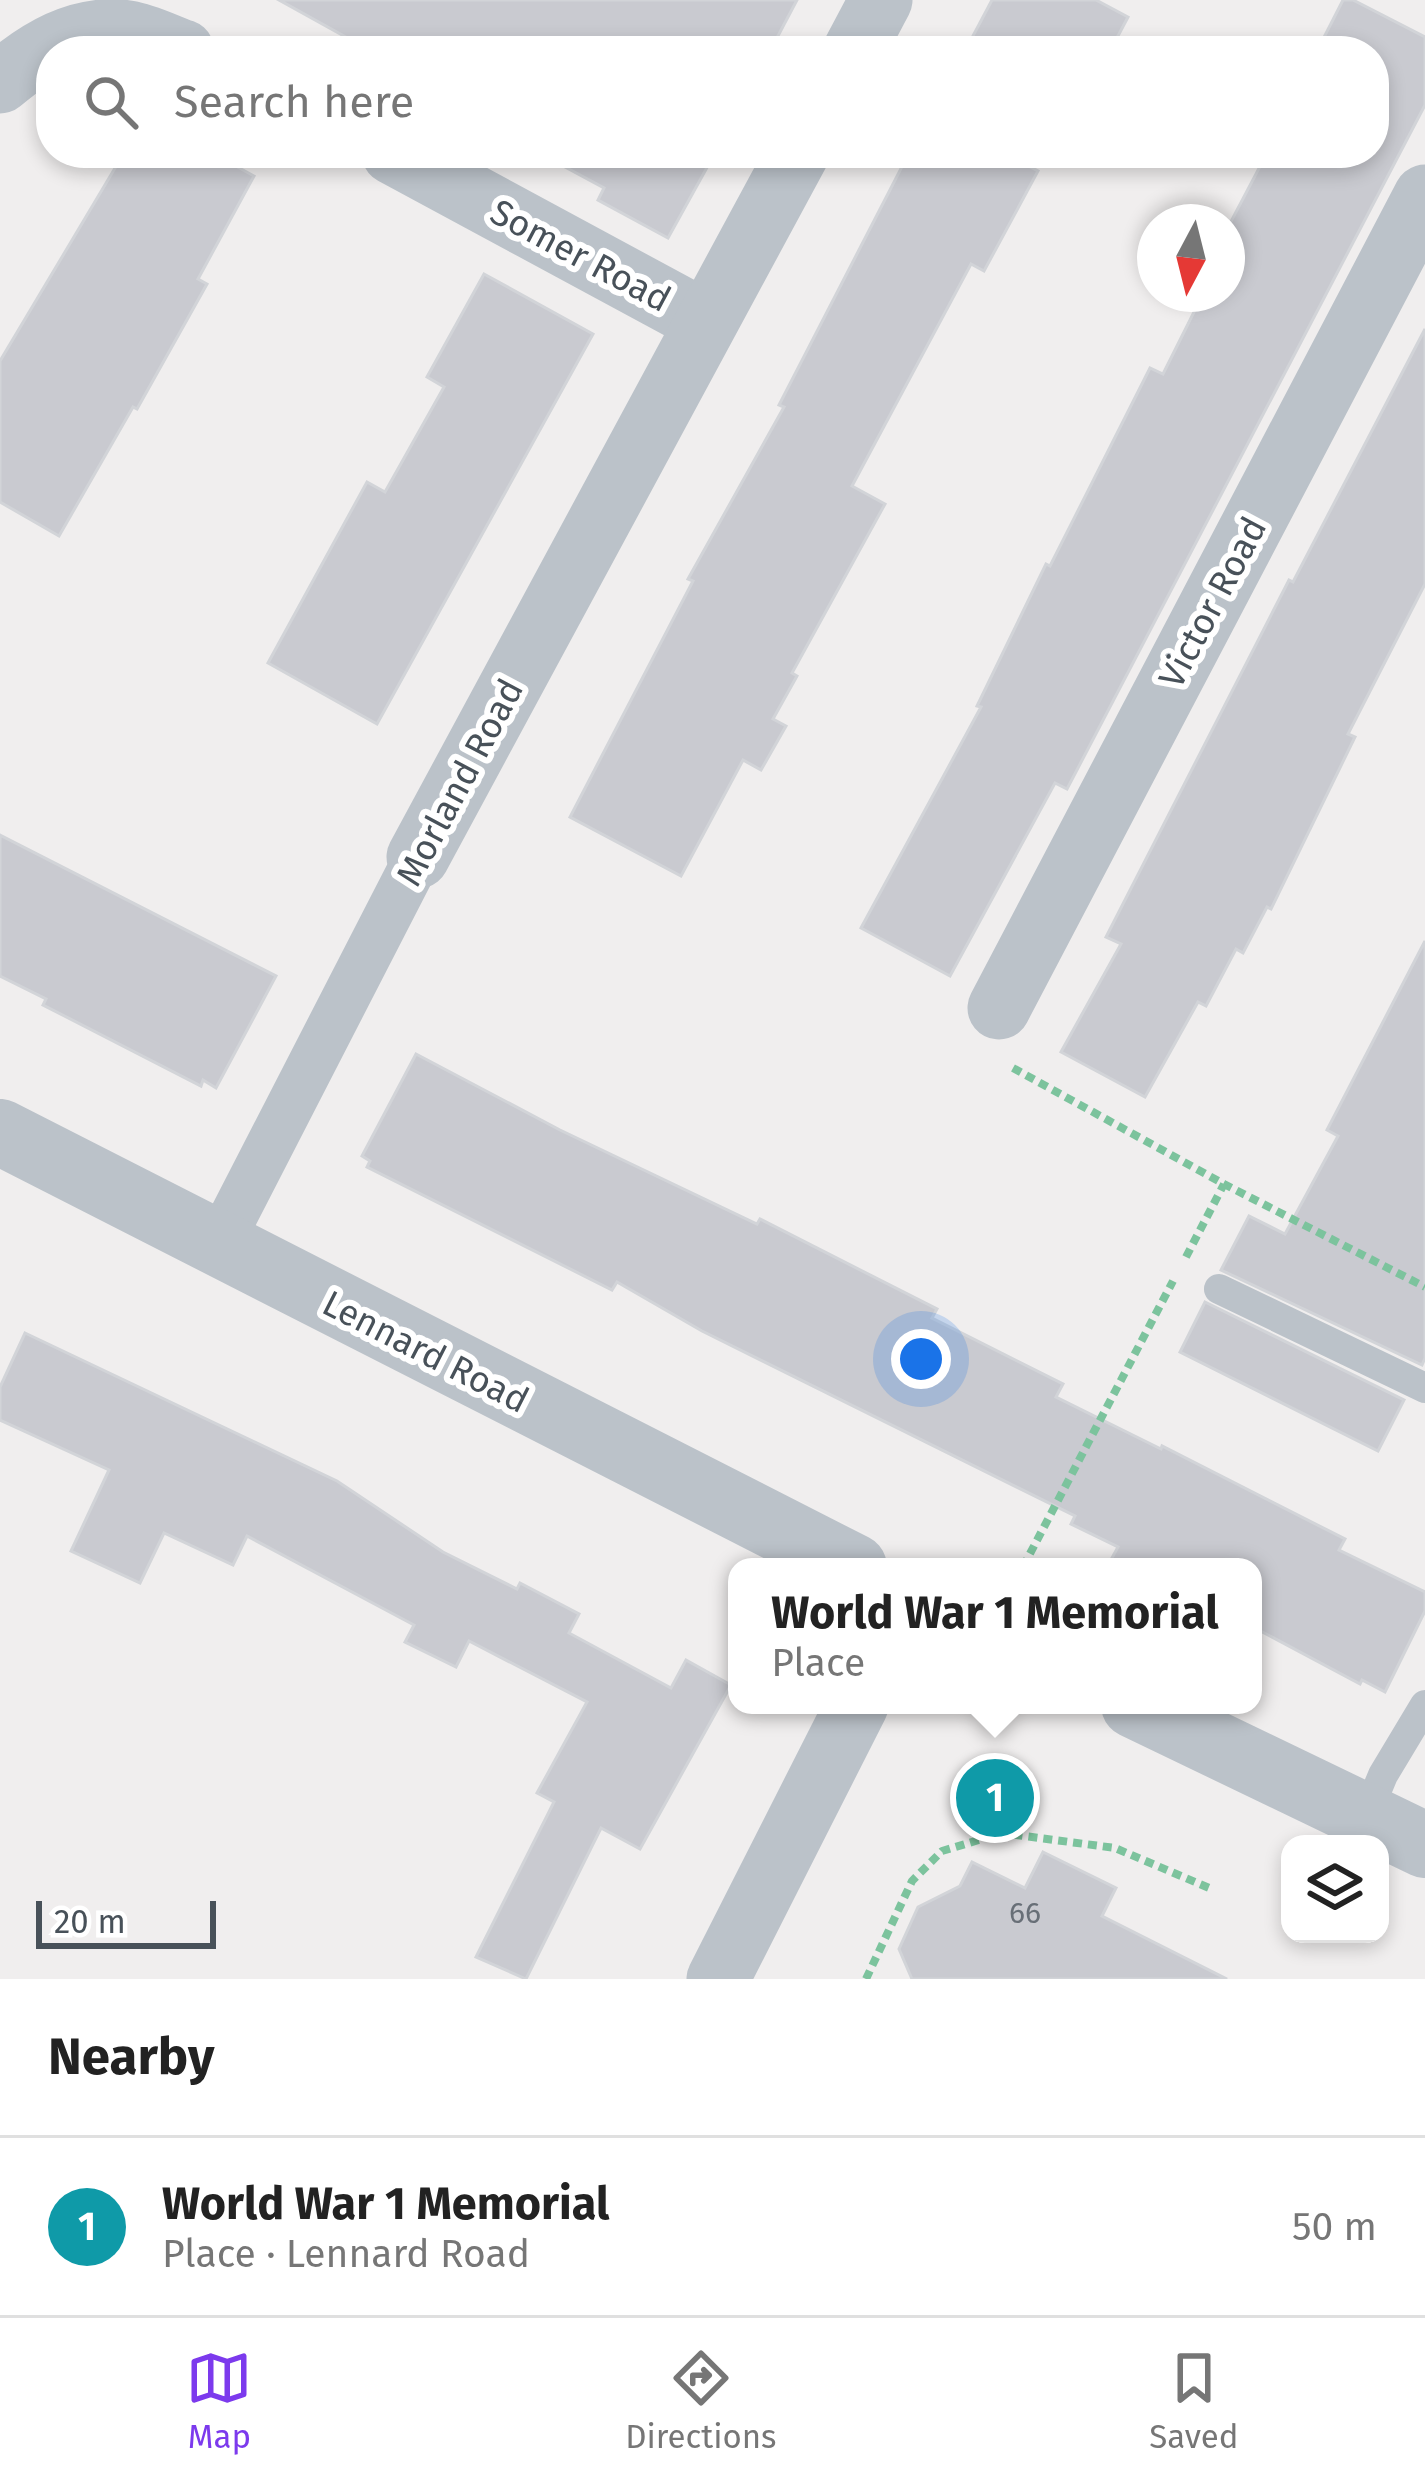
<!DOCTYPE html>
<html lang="en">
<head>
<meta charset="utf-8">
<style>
	body { margin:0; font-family:"Fira Sans",sans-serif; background:#f2f2f2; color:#222 }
	.controls { position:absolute; right:36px; bottom:36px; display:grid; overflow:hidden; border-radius:24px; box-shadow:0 6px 18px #0003 }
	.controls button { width:108px; height:108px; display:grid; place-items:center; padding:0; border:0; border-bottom:3px solid #e0e0e0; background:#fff; color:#222; font:60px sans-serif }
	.compass { position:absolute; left:1137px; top:204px; width:108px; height:108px; border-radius:50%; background:#fff; box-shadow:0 6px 18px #0003; rotate:187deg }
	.scale { position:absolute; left:36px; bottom:30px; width:180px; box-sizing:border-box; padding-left:12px; border:6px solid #485159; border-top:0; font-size:33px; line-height:42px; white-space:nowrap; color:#485159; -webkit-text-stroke:9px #fff; paint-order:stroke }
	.you { position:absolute; left:921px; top:1359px; width:42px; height:42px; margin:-30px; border:9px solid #fff; border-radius:50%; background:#1a73e8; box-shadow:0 0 0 18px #1a73e833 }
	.badge { display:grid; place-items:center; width:78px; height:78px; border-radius:50%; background:#7c3aed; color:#fff; font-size:39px; font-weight:700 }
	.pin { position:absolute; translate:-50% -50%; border:6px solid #fff; box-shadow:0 3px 12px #0006 }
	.popup { position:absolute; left:728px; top:1558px; width:534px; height:156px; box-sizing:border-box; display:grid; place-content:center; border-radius:24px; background:#fff; filter:drop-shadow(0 3px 9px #0005); font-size:39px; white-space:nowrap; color:#767676 }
	.popup b { font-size:45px; color:#222 }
	.popup::after { content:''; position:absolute; left:50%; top:100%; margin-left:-24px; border:24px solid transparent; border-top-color:#fff }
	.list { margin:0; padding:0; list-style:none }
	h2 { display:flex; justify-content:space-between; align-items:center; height:156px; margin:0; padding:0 48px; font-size:51px }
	h2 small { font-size:39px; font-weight:400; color:#767676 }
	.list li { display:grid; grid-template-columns:78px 1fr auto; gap:36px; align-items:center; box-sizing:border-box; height:180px; padding:0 48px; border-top:3px solid #e0e0e0 }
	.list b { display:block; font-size:45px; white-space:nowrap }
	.list p { margin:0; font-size:39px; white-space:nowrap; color:#767676 }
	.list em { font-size:39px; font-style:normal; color:#767676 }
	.icon { flex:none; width:66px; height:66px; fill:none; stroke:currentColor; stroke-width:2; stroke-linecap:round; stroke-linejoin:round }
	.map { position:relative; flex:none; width:1425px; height:1979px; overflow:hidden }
	.search { position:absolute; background:#fff; box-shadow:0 6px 18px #0003; left:36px; right:36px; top:36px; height:132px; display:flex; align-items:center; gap:30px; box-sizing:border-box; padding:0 42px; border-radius:48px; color:#767676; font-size:45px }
	.sheet { height:336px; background:#fff }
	nav { display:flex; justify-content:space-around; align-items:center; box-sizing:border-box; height:168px; border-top:3px solid #e0e0e0; background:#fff; font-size:33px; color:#767676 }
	nav a { display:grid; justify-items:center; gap:6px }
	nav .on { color:#7c3aed }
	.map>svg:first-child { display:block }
</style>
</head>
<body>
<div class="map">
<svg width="1425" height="1979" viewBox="0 0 1425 1979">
	<rect width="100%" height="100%" fill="#f0eeee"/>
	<g fill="#c9cad0" stroke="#d2d4d8" stroke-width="3">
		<path d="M279,0H797L770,51H371Z"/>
		<path d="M992,0H1096L1128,17L1110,51H965Z"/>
		<path d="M1343,0H1353L1425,37V105L1067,789L1055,783L950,976L861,928L981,707L977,706L1046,564L1050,566L1150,368L1163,374L1203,294H1227V229L1267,153H1374V51H1317Z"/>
		<path d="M124,153H212L254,176L198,279L207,284L137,409L133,407L59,536L0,502V361Z"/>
		<path d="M539,153H715L668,238L598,200L604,188Z"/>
		<path d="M909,153H1003L1038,171L984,271L971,264L852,486L885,504L792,673L797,676L773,719L786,726L761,770L743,760L681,876L570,817L693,581L688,579L784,407L779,405Z"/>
		<path d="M484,274L593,334L377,724L268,663L367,482L385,492L444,387L427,377Z"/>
		<path d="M1425,329V584L1348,734L1355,737L1271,909L1267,907L1243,953L1236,949L1206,1006L1198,1002L1145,1097L1061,1052L1121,944L1106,937L1289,580L1293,582Z"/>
		<path d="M0,835L276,976L216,1088L203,1080L201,1086L43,1005L46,999L0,976Z"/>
		<path d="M1425,941V1358L1422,1365L1221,1270L1249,1216L1285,1234L1338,1136L1327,1130Z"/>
		<path d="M416,1054L560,1130L757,1224L760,1219L937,1309L932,1318L1063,1384L1056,1397L1161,1449L1162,1446L1345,1539L1339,1550L1425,1592V1611L1385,1692L1362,1680L1360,1684L1253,1627V1567H1107L1118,1547L1071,1524L1075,1516L702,1331L617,1282L612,1290L367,1167L370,1161L362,1156Z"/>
		<path d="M1205,1302L1404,1400L1378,1451L1180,1352Z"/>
		<path d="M25,1333L337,1481L443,1552L517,1589L520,1583L579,1614L569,1633L671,1688L686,1660L731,1685L640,1849L601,1828L526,1979L476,1957L554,1802L537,1793L587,1702L469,1641L456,1667L405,1642L414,1625L247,1536L233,1565L164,1533L140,1583L71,1551L109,1470L0,1420V1387Z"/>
		<path d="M1043,1852L1116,1888L1102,1916L1227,1979H912L899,1949L918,1907L960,1886L972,1862L1025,1888Z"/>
	</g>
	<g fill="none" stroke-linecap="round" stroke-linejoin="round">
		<g stroke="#7cc39d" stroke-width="8" stroke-dasharray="9 6" stroke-linecap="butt">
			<path d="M1013,1068L1224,1184L1425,1287"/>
			<path d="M1186,1257L1224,1184"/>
			<path d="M1023,1567L1173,1281"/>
			<path d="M866,1979L912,1881L942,1851L1002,1833L1115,1848L1214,1890"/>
		</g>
		<g stroke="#bbc2c9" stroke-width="30">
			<path d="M1219,1289L1425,1388"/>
			<path d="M1366,1816L1383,1775L1425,1705"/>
		</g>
		<path stroke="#bbc2c9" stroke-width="48" d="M218,1246L418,857"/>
		<g stroke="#bbc2c9" stroke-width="63">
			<path d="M854,51L881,0"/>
			<path d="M0,82C36,52 78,24 129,32C147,35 166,45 183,51"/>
			<path d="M393,153L706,322"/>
			<path d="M418,857L798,153"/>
			<path d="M999,1008L1425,196"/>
			<path d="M718,1979L857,1705"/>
		</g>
		<g stroke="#bbc2c9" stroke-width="66">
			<path d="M0,1132L854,1567"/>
			<path d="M1134,1705L1425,1845"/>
		</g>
	</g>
	<g text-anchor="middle" stroke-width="12" stroke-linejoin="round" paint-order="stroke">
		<g font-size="30" fill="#686f77">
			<text x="1025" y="1923">66</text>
		</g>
		<g font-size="36" fill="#485159" stroke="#fff">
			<text transform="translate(581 255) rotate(28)" y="13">Somer Road</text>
			<text transform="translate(1212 602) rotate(-62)" y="13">Victor Road</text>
			<text transform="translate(459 782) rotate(-62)" y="13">Morland Road</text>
			<text transform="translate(426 1351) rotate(27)" y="13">Lennard Road</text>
		</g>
	</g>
</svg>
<div class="controls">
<button><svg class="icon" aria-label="layers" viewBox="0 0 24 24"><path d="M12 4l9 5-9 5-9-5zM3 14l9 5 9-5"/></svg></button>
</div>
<svg class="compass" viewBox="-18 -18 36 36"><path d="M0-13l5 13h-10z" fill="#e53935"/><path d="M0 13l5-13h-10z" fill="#767676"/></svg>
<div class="scale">20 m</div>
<div class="you"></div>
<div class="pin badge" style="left:995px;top:1798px;background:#0f9aa8">1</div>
<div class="popup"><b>World War 1 Memorial</b>Place</div>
<div class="search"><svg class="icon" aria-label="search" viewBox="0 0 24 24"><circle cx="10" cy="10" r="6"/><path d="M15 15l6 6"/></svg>Search here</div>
</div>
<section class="sheet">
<h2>Nearby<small></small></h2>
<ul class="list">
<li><span class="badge" style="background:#0f9aa8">1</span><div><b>World War 1 Memorial</b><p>Place · Lennard Road</p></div><em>50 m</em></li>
</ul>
</section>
<nav>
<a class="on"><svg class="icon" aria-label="map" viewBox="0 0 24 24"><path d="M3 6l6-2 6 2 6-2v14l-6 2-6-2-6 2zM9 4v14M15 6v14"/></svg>Map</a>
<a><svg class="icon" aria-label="directions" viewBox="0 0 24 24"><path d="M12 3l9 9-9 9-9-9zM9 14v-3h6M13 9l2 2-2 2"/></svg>Directions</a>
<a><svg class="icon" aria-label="saved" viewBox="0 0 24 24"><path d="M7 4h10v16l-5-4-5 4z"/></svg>Saved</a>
</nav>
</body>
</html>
